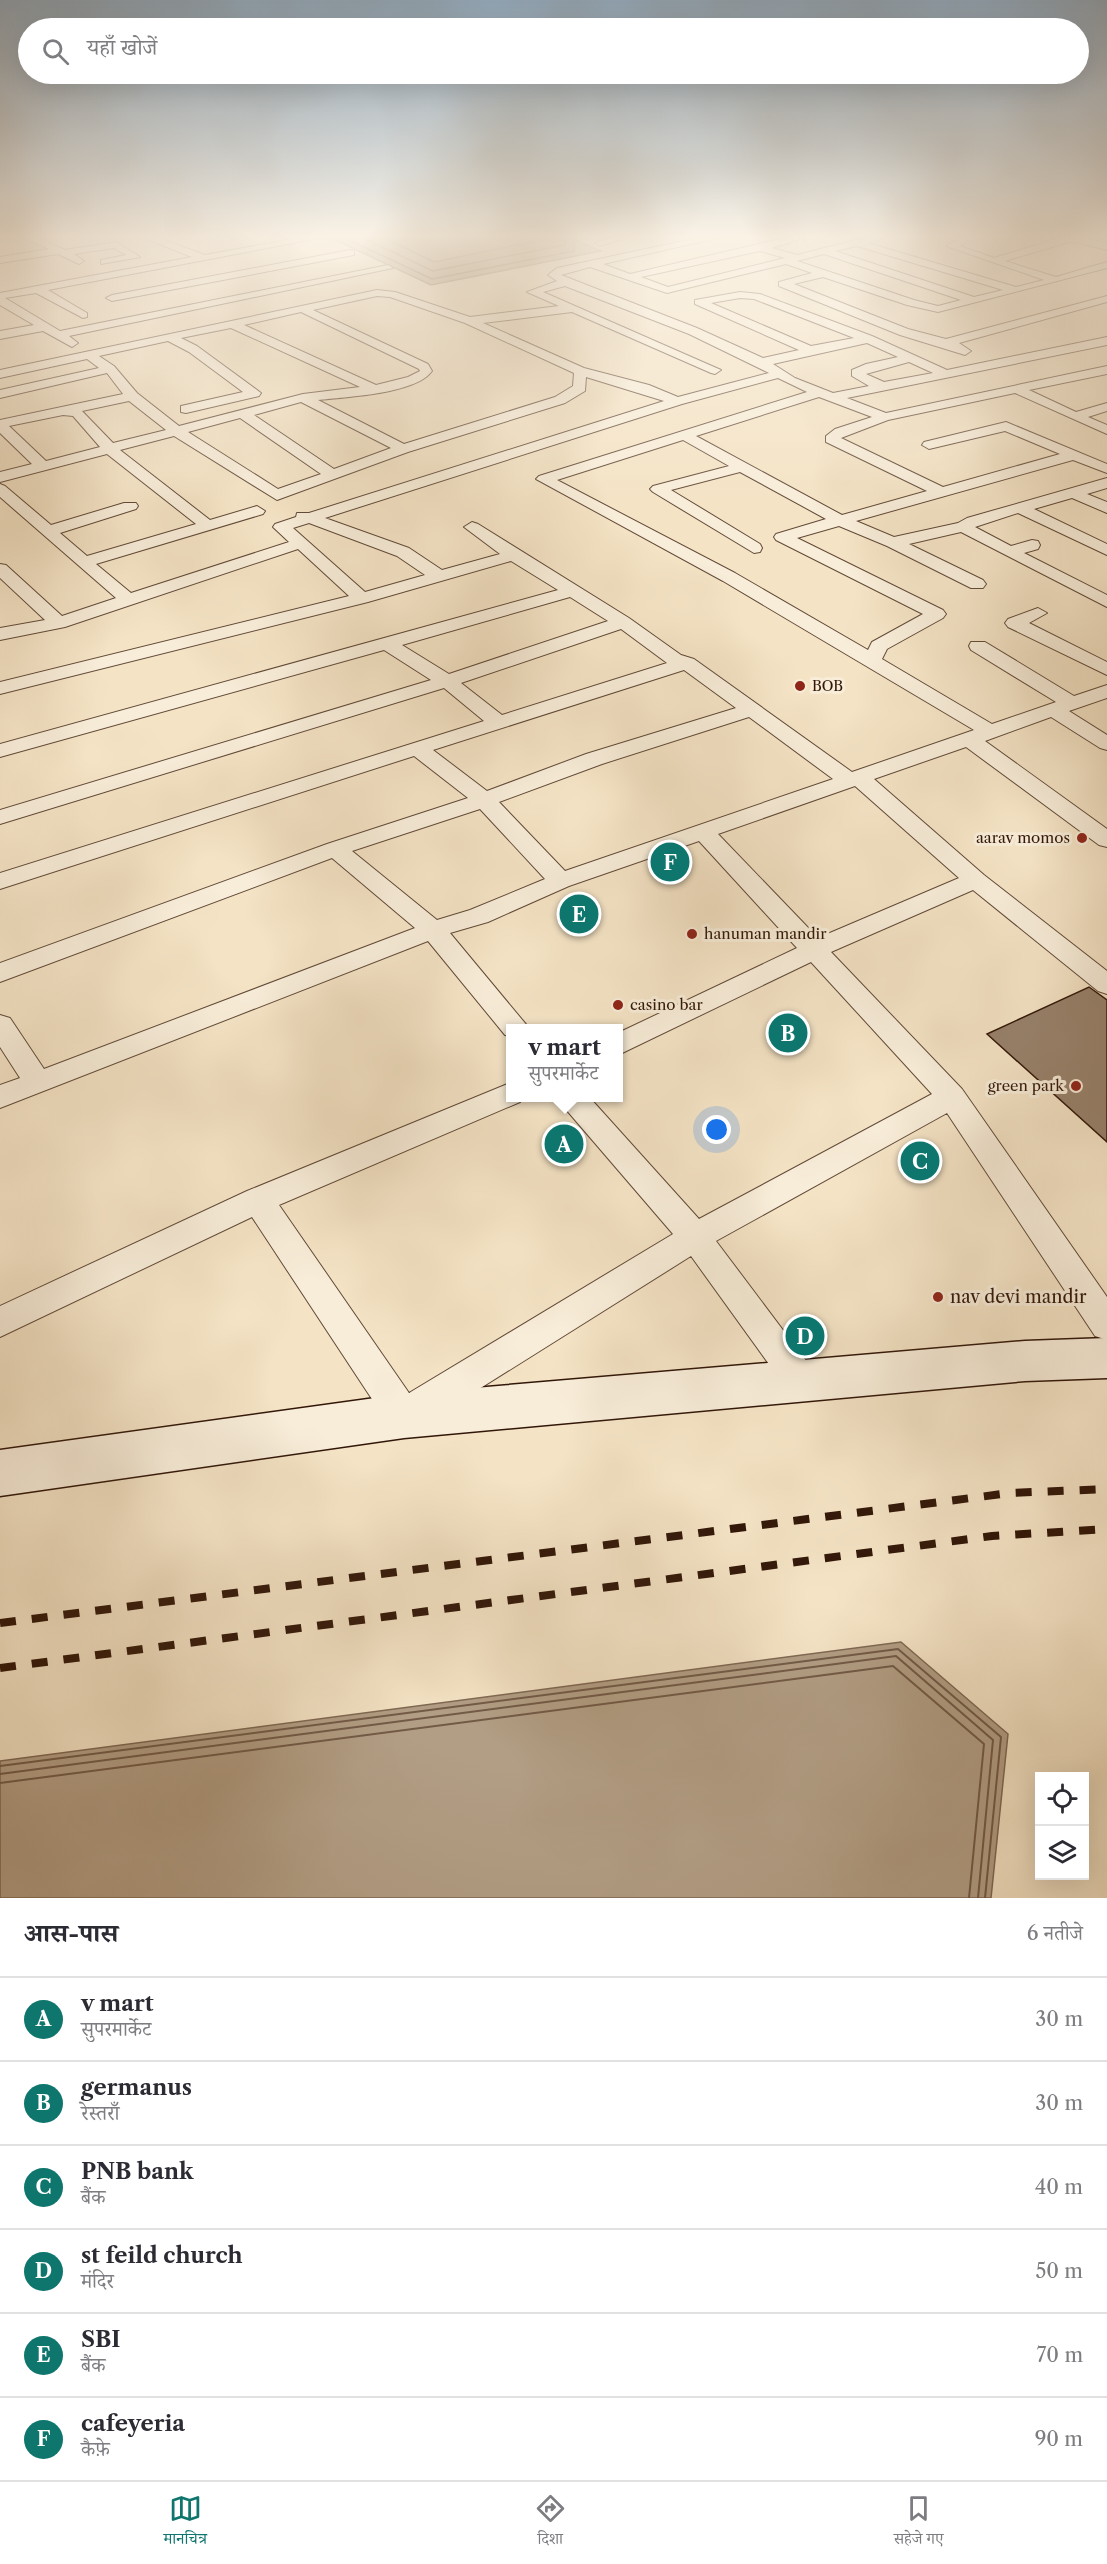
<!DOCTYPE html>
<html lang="hi">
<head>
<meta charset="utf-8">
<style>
	body { margin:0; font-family:"Libre Caslon Text","Noto Serif Devanagari",serif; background:#f7f7f7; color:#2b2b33 }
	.controls { position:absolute; right:18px; bottom:18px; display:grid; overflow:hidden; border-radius:0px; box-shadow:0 6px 24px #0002 }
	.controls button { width:54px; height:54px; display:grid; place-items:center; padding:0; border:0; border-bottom:2px solid #e1e1e2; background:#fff; color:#2b2b33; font:30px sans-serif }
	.you { position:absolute; left:717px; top:1130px; width:21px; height:21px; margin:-15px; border:4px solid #fff; border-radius:50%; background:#1a73e8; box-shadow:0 0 0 9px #1a73e833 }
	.badge { display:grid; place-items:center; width:39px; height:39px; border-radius:50%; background:#0f766e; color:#fff; font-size:20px; font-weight:700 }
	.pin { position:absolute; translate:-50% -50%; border:3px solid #fff; box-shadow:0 2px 6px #0006 }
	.popup { position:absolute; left:506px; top:1024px; width:117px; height:78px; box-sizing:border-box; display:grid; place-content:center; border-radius:0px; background:#fff; filter:drop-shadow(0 2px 4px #0005); font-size:20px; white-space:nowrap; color:#7c7c81 }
	.popup b { font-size:22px; color:#2b2b33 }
	.popup::after { content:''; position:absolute; left:50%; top:100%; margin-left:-12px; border:12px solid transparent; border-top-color:#fff }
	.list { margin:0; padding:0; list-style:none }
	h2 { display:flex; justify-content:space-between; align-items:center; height:78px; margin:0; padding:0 24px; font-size:26px }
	h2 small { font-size:20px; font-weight:400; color:#7c7c81 }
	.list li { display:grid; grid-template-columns:39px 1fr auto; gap:18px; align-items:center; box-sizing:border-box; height:84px; padding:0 24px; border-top:2px solid #e1e1e2 }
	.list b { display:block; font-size:22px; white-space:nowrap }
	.list p { margin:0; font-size:20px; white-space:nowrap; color:#7c7c81 }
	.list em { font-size:20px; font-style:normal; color:#7c7c81 }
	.icon { flex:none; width:33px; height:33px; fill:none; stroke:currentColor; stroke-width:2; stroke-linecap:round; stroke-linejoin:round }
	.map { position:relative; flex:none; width:1107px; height:1898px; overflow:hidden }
	.search { position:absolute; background:#fff; box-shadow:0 6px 24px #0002; left:18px; right:18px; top:18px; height:66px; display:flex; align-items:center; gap:15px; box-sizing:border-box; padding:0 21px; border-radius:33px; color:#7c7c81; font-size:22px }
	.sheet { height:582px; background:#fff }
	nav { display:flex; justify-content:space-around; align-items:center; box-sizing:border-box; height:84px; border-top:2px solid #e1e1e2; background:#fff; font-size:16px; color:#7c7c81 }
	nav a { display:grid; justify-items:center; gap:3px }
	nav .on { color:#0f766e }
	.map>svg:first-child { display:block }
</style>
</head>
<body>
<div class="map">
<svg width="1107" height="1898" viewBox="0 0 1107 1898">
	<rect width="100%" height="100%" fill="#f4e3c5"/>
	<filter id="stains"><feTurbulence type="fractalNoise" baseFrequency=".00333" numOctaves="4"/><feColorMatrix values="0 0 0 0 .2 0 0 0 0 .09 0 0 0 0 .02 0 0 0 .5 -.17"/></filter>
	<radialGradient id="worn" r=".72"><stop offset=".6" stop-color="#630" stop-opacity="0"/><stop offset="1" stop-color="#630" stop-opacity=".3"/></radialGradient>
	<g fill="#b29e85" stroke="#7f6853" stroke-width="1.5">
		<path d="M329,237H594L577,241L601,251L431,285Z"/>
		<path d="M901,1642L1008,1734L991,1898H0V1761Z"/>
	</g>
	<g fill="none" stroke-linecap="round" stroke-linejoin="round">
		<g stroke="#725a47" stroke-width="1.5">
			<path d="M343,237L432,279L574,251L575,237"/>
			<path d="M361,237L433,271L564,245L567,237"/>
			<path d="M382,237L434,262L556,237"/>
		</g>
		<g stroke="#725a47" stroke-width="2">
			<path d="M0,1766L898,1649L1001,1737L985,1898"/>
			<path d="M0,1774L896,1656L993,1740L978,1898"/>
			<path d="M0,1783L893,1666L984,1744L969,1898"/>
		</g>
	</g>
	<path fill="#97816b" stroke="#321709" stroke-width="1.5" d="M1089,987L1107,1000V1142L987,1034Z"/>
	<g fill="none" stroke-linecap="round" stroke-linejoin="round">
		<g stroke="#624a38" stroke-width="2">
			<g id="street">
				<path d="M20,237H36L65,250L116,242L140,257L101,264V260L126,255L114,248L74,254L84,261L79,264L58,254L0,263V257L49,249Z"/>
				<path d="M141,237H156L205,255L303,237H325L48,290L87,313V317L83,318L36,293L5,298L60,331L388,265L393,268L69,336L78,343L72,347L43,331L0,339V331L34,325L0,305V293L192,257Z"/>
				<path d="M612,237H630L600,246L595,243Z"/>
				<path d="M702,237H722L603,264L630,274L789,237H806L772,248L797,255L868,237H886L868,243L1016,287L1044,280L946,246L962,237H976L960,246L994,258L1063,237H1081L1107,244V250L1072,241L1005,261L1056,277L1107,262V268L938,312L907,305L823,277L794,284L908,329L946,339L1107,296V302L959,343L971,351L965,355L900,335L779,286V282L812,273L786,264L667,293L590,267L561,275L697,328L763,358L799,350L695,304V300L740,292L760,294L872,336L947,370L1107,337V345L847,398L886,413L1107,366V374L1029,390L1076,412L1107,403V411L1088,417L1107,425V434L1015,393L888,420L841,438L943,487L1060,454L1005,431L929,449L922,445L924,442L1006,422L1107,464V473L1073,460L856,521L894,537L958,523L967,518L1107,478V488L1087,494L1107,502V513L1072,498L1034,509L1107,544V555L1018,513L975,527L1011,546L1032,540L1038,541L1040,545L1038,549L1024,553L1107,595V607L961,532L909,544L983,580L986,584L983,588H971L887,546L839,526L797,538L943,610L946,614L943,618L887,649L882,659L992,724L1056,702L971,650L969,646L971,642H985L1074,696L1107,685V698L1069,711L1107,735V750L1100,748L1051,717L985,741L1107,829V847L1099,845L966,747L874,779L984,875L1107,971V994L1098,991L973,890L831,952L962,1089L1107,1297V1340L1095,1336L947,1113L716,1241L813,1370L819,1381L813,1392L801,1397L789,1392L691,1256L417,1428L404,1433L391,1428L252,1217L0,1337V1306L247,1191L510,1083V1098H522L520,1102L279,1205L409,1393L673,1234L563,1106L559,1098H590L699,1219L932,1094L811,962L618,1055V1033L797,948L699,841L569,886L488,922L450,933L529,1028H510V1036L505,1035L428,941L0,1108V1085L20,1078L0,1047V1015L10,1018L44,1069L415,928L332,858L0,982V963L327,844L468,798L414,756L0,889V873L484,721L444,688L0,824V810L431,680L384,650L0,757V744L558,590L511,561L368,602L0,694V682L349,596L298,549L65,627L0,640V628L45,620L0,578V564L6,565L62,616L116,598L0,497V484L5,486L51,525L124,503H136L138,506L136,509L60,533L87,556L196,524L107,454L0,482V472L32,464L0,433V420L123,394L107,373L0,398V390L99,368L87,359L0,378V370L377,290L395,292L470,317L559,306L527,292L557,281L548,275L557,268ZM857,246L1003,290L974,297L835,251ZM760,251L785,258L668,287L641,277ZM824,254L961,300L938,306L914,300L797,261ZM565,286L689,334L769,373L678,397L649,385L584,368L483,323L572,312L711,373L715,374L721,370L543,292ZM377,296L390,297L465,323L574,373L573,386L555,397L404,444L318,400C345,397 416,394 432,371L428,364L313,310ZM740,298L754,299L854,338L811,346L711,303ZM301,312L419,369L420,371L408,377L376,385L244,325ZM231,328L360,387L303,394L179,426L137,393L114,366L99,356L168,341L189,352L243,392L181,406V412L186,413L259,396L261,393L197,346L181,338ZM867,343L898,357L866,364L852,370V376L869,386L833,393L795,378L773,364ZM909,362L933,373L884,382L866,374ZM586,377L664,401L309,513H297L296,517L275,524L273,527L289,542L131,593L96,564L263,514L265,511L257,506L210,520L120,450L174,436L277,500L408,452L565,403L585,391ZM778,378L807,392L539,476L536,479L723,581L974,730L852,772L694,659L681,655L629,618L478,524L472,522L464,527L500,554L442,570L409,548L325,518L682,404ZM819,397L872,417L835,429L826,436V442L927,491L842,515L696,436ZM129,401L166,430L113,443L82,411ZM301,402L391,448L334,469L254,415ZM63,415L73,416L100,447L46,461L9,426ZM240,418L321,474L278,489L188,432ZM683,440L729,466L653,486L650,489L653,492L754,553L760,552L762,548L760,544L671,490L740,472L826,519L776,534L774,537L776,540L923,614L872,642L868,650L735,573L557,480ZM309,523L397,556L425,575L365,592L293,528ZM570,597L608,621L449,674L402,645ZM621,629L667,663L502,715L461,683ZM684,670L736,708L586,754L487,791L433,750ZM749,717L833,779L565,871L499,802L602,764ZM855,786L959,878L818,938L718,834ZM480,809L545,879L470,910L437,920L352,851Z"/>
				<path d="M350,250L354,251V255L112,301L106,298L112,295Z"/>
				<path d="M1038,608L1047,613L1029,623L1107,662V675L1008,627L1005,623L1008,619Z"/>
			</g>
		</g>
		<g stroke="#321709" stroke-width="3">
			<path id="secondary" d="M1107,1338V1378L1025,1381L404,1438L0,1496V1450L404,1394L1025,1341Z"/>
		</g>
		<use href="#street" fill="#f8edd9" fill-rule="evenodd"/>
		<use href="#secondary" fill="#f8edd9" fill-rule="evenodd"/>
		<g stroke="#321709" stroke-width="8" stroke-dasharray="16 16" stroke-linecap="butt">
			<path d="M0,1623L1010,1493L1107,1489"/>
			<path d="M0,1668L992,1536L1107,1529"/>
		</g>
	</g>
	<linearGradient id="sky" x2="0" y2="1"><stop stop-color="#92abc0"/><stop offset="0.47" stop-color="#faf2e5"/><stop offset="1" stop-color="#faf2e5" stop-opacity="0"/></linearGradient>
	<rect width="1107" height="503" fill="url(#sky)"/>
	<g fill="#8f2418" stroke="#f8edd9" stroke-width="2">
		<circle cx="800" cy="686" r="6"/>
		<circle cx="1082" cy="838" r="6"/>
		<circle cx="692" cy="934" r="6"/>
		<circle cx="618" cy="1005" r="6"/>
		<circle cx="1076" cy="1086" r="6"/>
		<circle cx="938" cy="1297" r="6"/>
	</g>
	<g text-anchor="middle" stroke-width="6" stroke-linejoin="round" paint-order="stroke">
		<g font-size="14" fill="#321709" stroke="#f8edd9" text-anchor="start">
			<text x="812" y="691">BOB</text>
		</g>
		<g font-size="15" fill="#321709" stroke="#f8edd9" text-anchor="end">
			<text x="1070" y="843">aarav momos</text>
			<text x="704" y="939" text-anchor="start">hanuman mandir</text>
			<text x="630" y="1010" text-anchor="start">casino bar</text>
			<text x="1064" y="1091">green park</text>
		</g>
		<g font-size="18" fill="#321709" stroke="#f8edd9" text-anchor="start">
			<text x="950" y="1303">nav devi mandir</text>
		</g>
	</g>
	<rect width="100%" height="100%" filter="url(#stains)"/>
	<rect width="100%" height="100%" fill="url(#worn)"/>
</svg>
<div class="controls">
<button><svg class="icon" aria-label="locate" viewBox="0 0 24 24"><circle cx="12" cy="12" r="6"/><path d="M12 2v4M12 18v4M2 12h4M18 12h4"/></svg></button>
<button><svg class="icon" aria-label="layers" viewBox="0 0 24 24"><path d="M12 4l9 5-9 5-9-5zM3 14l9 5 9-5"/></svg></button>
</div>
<div class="you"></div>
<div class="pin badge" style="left:564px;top:1144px">A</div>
<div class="popup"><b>v mart</b>सुपरमार्केट</div>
<div class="pin badge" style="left:788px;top:1033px">B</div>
<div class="pin badge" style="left:920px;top:1161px">C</div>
<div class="pin badge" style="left:805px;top:1336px">D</div>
<div class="pin badge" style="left:579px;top:914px">E</div>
<div class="pin badge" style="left:670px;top:862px">F</div>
<div class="search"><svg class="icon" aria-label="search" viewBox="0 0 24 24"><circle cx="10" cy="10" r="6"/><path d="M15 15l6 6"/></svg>यहाँ खोजें</div>
</div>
<section class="sheet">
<h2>आस-पास<small>6 नतीजे</small></h2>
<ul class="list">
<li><span class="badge">A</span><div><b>v mart</b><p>सुपरमार्केट</p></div><em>30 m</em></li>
<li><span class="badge">B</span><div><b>germanus</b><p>रेस्तराँ</p></div><em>30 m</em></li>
<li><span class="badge">C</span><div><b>PNB bank</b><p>बैंक</p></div><em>40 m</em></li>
<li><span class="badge">D</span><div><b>st feild church</b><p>मंदिर</p></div><em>50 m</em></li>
<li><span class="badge">E</span><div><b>SBI</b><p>बैंक</p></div><em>70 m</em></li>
<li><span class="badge">F</span><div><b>cafeyeria</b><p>कैफ़े</p></div><em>90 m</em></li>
</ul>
</section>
<nav>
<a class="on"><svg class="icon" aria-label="map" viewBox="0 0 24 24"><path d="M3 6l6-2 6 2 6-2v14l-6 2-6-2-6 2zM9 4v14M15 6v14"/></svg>मानचित्र</a>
<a><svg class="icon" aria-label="directions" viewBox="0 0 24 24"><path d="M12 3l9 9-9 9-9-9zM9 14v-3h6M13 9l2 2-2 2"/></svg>दिशा</a>
<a><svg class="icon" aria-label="saved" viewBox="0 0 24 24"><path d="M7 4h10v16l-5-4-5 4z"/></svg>सहेजे गए</a>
</nav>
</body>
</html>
